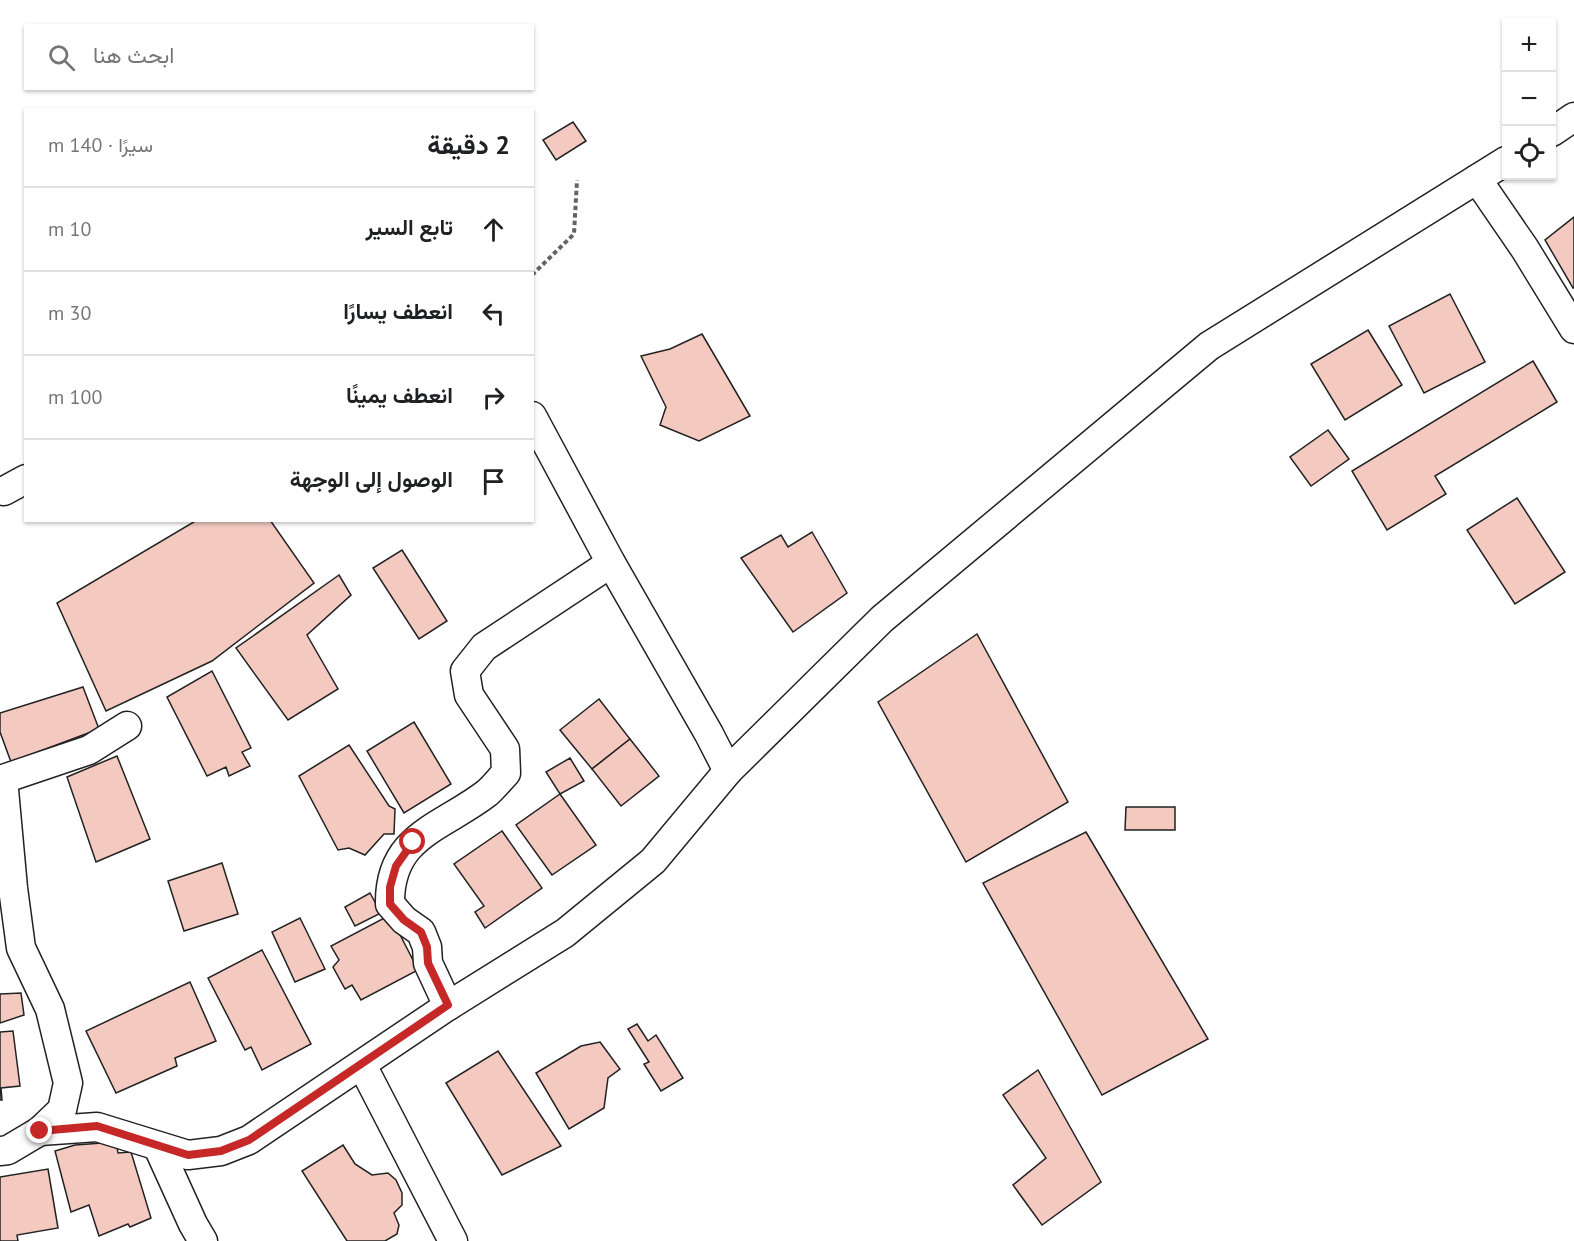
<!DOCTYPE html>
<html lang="ar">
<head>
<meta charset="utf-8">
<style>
	body { margin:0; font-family:"PT Sans",Vazirmatn,sans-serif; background:#f6f6f6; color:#202124; direction:rtl }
	.controls { position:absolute; right:18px; top:18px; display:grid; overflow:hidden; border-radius:0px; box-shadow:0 2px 4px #0004 }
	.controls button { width:54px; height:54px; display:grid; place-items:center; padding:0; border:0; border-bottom:2px solid #e0e0e0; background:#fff; color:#202124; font:30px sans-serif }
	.stop { position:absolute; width:18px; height:18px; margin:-14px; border:4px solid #c62828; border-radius:50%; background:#fff }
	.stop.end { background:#c62828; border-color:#fff; box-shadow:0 2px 6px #0008 }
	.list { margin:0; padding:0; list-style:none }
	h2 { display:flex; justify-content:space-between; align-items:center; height:78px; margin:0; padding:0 24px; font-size:26px }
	h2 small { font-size:20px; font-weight:400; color:#757577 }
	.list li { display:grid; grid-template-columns:39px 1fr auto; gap:18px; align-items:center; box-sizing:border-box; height:84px; padding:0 24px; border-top:2px solid #e0e0e0 }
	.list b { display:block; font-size:22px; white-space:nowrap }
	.list em { font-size:20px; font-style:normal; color:#757577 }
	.icon { flex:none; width:33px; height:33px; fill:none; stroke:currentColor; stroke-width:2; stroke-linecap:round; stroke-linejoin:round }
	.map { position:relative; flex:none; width:1574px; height:1241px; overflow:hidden; direction:ltr }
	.search { position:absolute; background:#fff; box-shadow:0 2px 4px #0004; left:24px; top:24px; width:510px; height:66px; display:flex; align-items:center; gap:15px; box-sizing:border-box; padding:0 21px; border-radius:0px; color:#757577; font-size:22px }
	.panel { position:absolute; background:#fff; box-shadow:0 2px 4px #0004; left:24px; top:108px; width:510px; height:414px; border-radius:0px; direction:rtl }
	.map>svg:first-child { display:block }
</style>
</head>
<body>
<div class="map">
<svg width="1574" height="1241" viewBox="0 0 1574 1241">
	<rect width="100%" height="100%" fill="#fff"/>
	<g fill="#f3c9c0" stroke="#222" stroke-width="1.5">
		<path d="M573,122L586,141L556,160L543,140Z"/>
		<path d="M1574,217V288H1573L1545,240Z"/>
		<path d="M1450,294L1485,362L1424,393L1389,326Z"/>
		<path d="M1368,330L1402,385L1345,420L1311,364Z"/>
		<path d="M702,334L750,416L699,441L660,425L666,407L641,356L670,349Z"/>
		<path d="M1533,361L1557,402L1435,476L1446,494L1387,530L1352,471Z"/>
		<path d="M1328,430L1349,459L1311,486L1290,457Z"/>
		<path d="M1517,498L1565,572L1515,604L1467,530Z"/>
		<path d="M197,520H270L314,583L212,661L106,711L57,603Z"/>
		<path d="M812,532L847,593L793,632L741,558L781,535L788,547Z"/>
		<path d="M402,550L447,621L419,639L373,568Z"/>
		<path d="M339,575L351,595L307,635L338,689L288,720L236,648Z"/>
		<path d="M977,634L1068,802L966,862L878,702Z"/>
		<path d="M212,671L251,748L242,752L250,766L229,776L226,767L207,776L167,697Z"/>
		<path d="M83,687L99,729L11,762L0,732V713Z"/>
		<path d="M599,699L630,739L592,769L560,730Z"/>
		<path d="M414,722L451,784L404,813L367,751Z"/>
		<path d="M630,739L659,776L621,806L592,769Z"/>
		<path d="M349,745L389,806L395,809L394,834H384L365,855L349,848L338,850L299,776Z"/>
		<path d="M117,756L150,839L96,862L67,777Z"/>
		<path d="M570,758L584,781L560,794L546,772Z"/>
		<path d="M560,794L596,845L552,875L516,825Z"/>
		<path d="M1126,807H1175V830H1125Z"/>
		<path d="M502,831L542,888L485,928L475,912L484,906L454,864Z"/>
		<path d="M1086,832L1208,1039L1102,1095L983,883Z"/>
		<path d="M222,863L238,914L184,931L168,881Z"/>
		<path d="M370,893L381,913L355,926L345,907Z"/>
		<path d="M390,915L418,970L361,1000L352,985L345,989L333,967L339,960L331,946Z"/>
		<path d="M300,918L325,969L295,982L272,932Z"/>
		<path d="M262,950L311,1044L262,1070L251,1047L245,1050L208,978Z"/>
		<path d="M190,982L216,1041L175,1058L177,1066L116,1093L86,1031Z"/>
		<path d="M21,993L24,1015L0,1023V994Z"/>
		<path d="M637,1024L648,1041L656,1035L683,1078L661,1091L644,1064L649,1062L628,1029Z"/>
		<path d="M13,1031L20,1086L1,1088L2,1100H0V1032Z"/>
		<path d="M600,1042L620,1069L608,1078L604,1108L569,1129L536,1073L581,1046Z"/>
		<path d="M498,1051L561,1146L502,1175L446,1083Z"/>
		<path d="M1038,1070L1101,1182L1042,1225L1013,1185L1046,1158L1003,1095Z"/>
		<path d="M116,1142L118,1153L131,1152L151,1218L130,1227L128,1224L99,1236L89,1205L71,1212L55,1151L75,1145Z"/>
		<path d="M343,1145L355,1164L372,1175L388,1173L396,1180L402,1193V1205L394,1213L399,1225L397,1234L385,1241H347L302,1171Z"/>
		<path d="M48,1169L58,1228L17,1235L18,1241H0V1177Z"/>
	</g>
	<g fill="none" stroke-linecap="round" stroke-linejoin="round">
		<g stroke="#222" stroke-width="31">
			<g id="street">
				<path d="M1552,132L1574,117"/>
				<path d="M1477,179L1525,249L1574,329"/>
				<path d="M532,416L611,563L709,734L728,771"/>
				<path d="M4,491L26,479"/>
				<path d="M448,1006L428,963L427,947L421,932L404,920L390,904C389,835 442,828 487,793C494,787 500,779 506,773L505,749L469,695L465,671L484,647L611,563"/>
				<path d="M362,1065L453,1241"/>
				<path d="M40,1131L97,1127L188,1155L221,1151L249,1140L448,1006L565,933L653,861L728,771L882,619L1209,346L1506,161"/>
				<path d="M158,1147L193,1224L203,1241"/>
				<path d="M0,1151L8,1150L40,1131L62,1110L68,1083L50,1009L21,948L13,888L3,779L89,750L127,726"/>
			</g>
		</g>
		<path stroke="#646464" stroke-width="4" stroke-dasharray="4.5 3" stroke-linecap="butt" d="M532,275L574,234L577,180"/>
		<use href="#street" stroke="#fff" stroke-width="28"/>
	</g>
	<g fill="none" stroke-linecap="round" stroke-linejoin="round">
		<path stroke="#c62828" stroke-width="8" d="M40,1131L97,1126L188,1155L221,1151L249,1140L448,1005L428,963L427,947L421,932L404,920L390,904V887L396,866L413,842"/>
	</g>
</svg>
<div class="controls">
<button>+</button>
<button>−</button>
<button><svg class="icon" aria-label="locate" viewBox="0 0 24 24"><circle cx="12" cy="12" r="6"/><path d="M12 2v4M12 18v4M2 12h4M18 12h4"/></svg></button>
</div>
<div class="stop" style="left:413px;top:842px"></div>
<div class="stop end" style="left:40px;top:1131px"></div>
<div class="search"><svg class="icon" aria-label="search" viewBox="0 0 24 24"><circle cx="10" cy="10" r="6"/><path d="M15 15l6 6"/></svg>ابحث هنا</div>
<section class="panel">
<h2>2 دقيقة<small>سيرًا · 140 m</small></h2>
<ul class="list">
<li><svg class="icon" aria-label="ahead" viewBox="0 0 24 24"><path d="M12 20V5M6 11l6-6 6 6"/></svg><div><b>تابع السير</b></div><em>10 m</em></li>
<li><svg class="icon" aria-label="left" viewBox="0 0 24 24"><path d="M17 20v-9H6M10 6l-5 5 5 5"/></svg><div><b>انعطف يسارًا</b></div><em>30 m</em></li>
<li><svg class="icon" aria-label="right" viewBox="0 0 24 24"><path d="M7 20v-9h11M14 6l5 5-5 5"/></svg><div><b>انعطف يمينًا</b></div><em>100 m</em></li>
<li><svg class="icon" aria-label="arrive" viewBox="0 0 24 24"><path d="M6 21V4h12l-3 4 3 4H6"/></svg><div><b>الوصول إلى الوجهة</b></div></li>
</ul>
</section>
</div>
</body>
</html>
